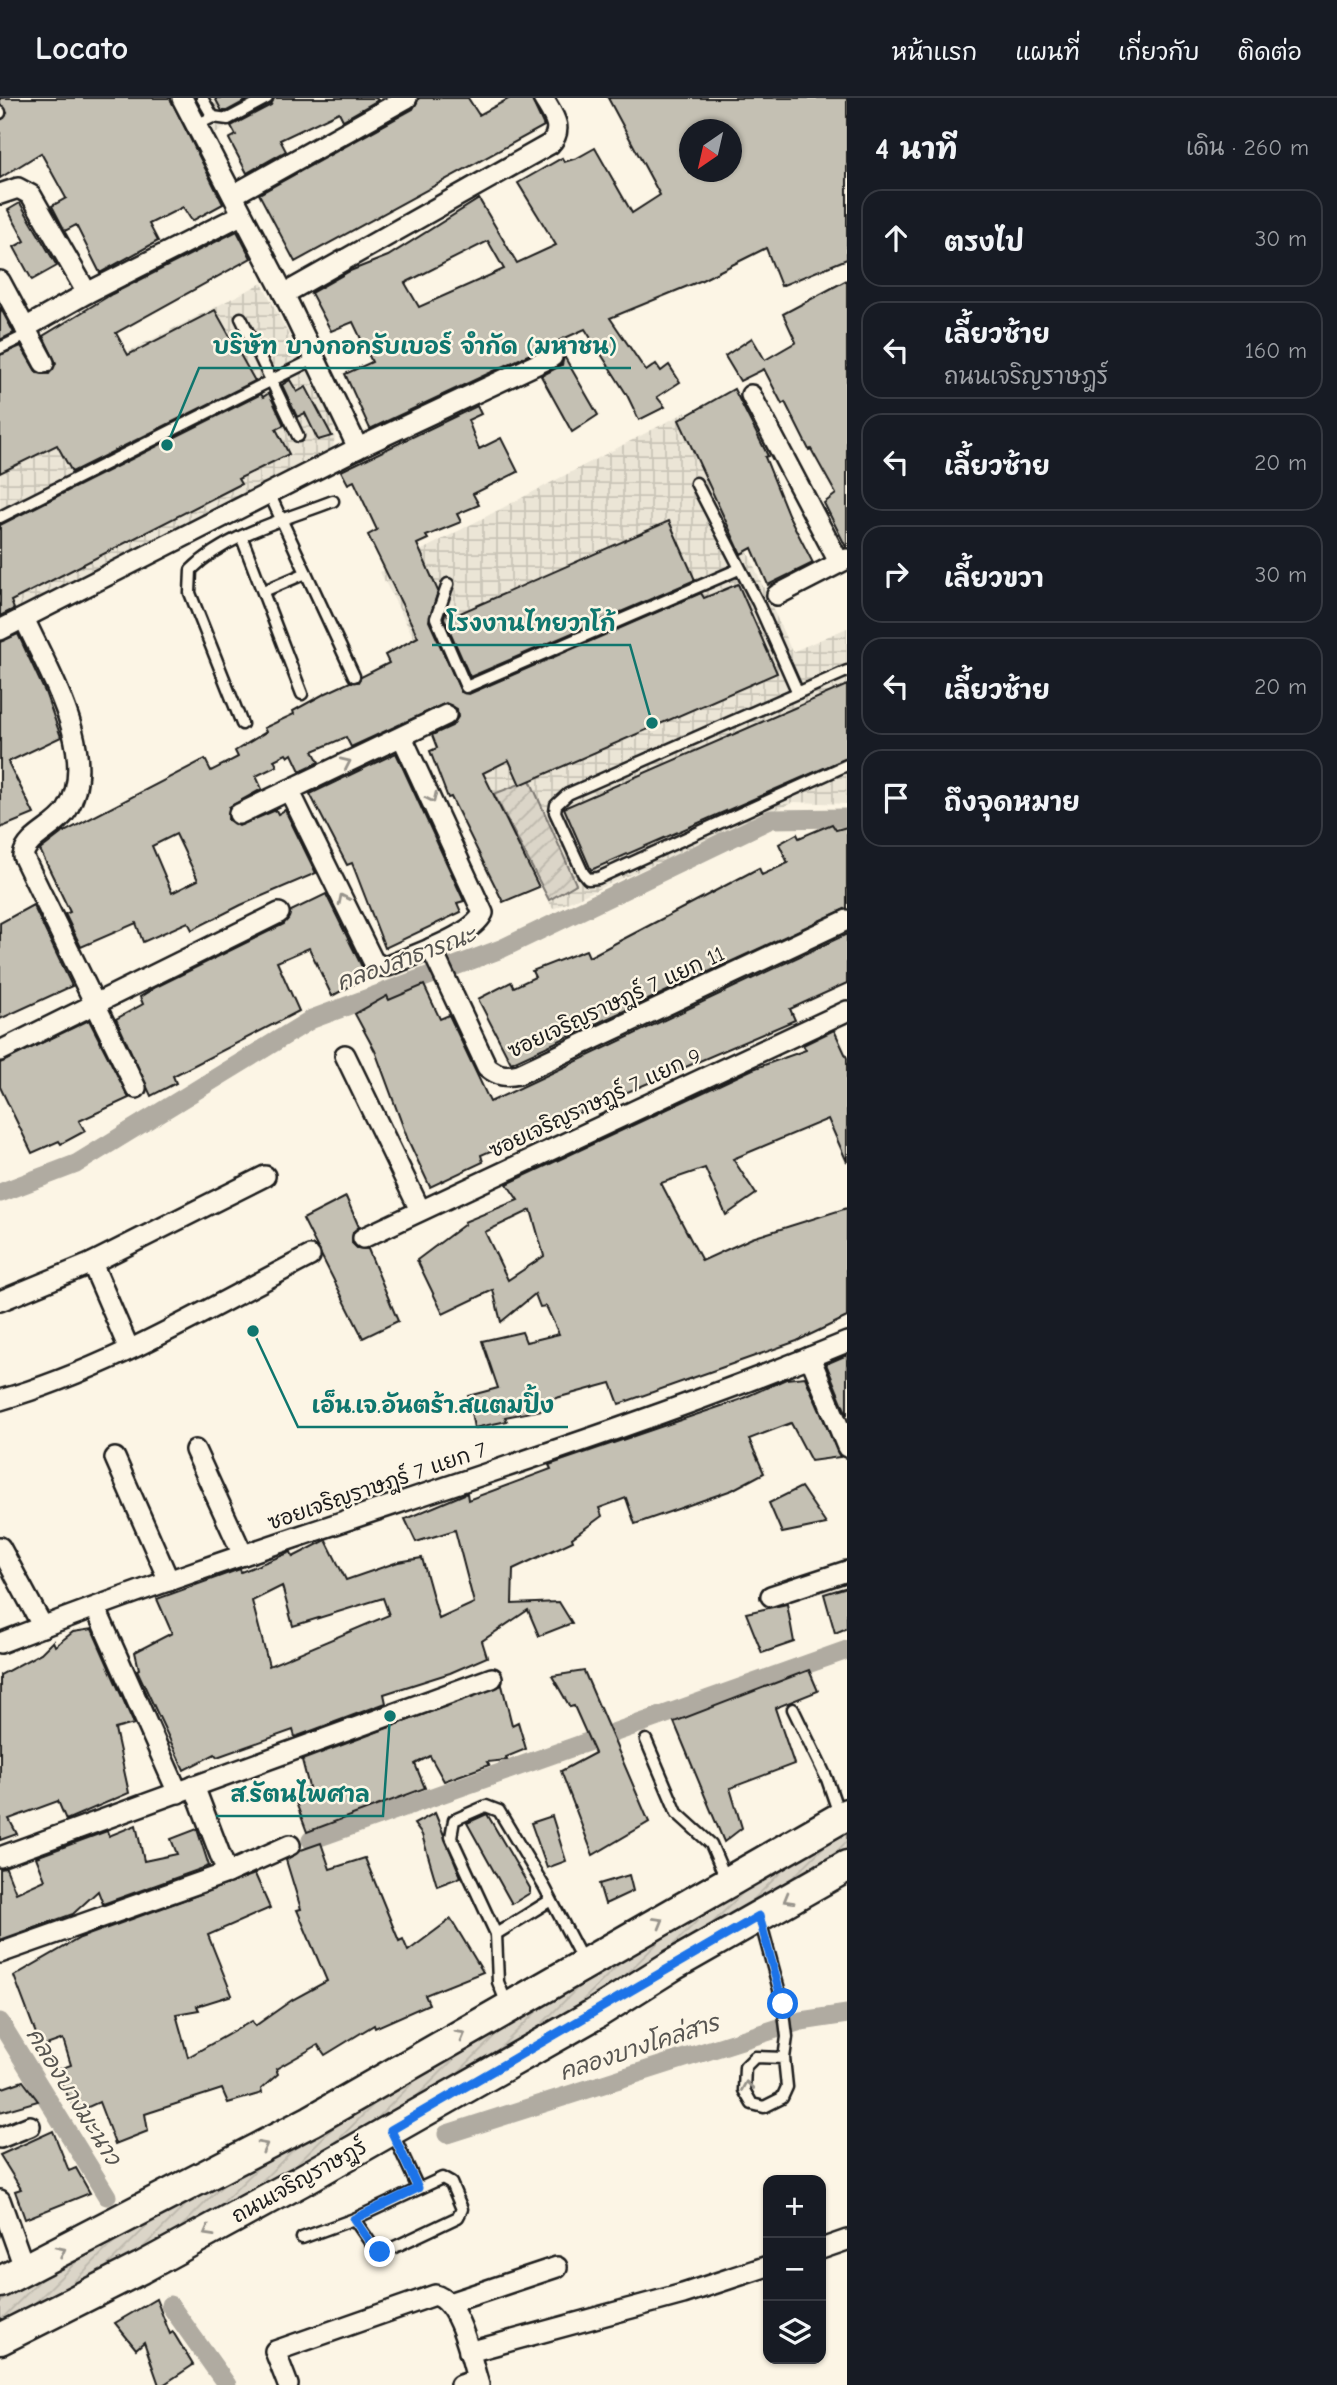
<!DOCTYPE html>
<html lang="th">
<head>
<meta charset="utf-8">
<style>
	body { margin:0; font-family:"Comic Neue","Playpen Sans Thai",sans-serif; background:#242831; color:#f1f3f6 }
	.controls { position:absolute; right:21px; bottom:21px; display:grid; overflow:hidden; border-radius:14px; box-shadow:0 2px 5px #0004 }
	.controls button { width:63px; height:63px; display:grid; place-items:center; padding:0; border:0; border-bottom:2px solid #363941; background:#171b24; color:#f1f3f6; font:35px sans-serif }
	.compass { position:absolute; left:679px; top:21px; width:63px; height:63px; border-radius:50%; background:#171b24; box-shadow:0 2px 5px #0004; rotate:214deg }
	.stop { position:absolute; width:21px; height:21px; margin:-16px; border:5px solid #1a73e8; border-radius:50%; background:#fff }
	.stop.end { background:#1a73e8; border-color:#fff; box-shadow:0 2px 7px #0008 }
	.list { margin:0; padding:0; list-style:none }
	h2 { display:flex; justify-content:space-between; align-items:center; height:91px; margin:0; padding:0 28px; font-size:30px }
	h2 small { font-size:23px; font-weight:400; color:#9ea1a6 }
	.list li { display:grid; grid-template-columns:46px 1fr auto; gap:21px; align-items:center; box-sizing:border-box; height:98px; margin:0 14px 14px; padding:0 14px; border:2px solid #363941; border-radius:21px }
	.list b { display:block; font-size:26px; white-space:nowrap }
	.list p { margin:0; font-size:23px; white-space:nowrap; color:#9ea1a6 }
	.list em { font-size:23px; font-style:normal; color:#9ea1a6 }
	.icon { flex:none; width:38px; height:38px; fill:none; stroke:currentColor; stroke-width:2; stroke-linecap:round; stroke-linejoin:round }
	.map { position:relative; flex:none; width:847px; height:2287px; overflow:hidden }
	header { display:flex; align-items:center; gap:42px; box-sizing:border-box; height:98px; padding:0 35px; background:#171b24; border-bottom:2px solid #363941 }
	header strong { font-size:33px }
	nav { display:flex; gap:38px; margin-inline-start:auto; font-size:24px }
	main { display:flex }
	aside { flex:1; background:#171b24 }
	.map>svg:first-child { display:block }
</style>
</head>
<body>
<header>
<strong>Locato</strong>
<nav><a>หน้าแรก</a><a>แผนที่</a><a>เกี่ยวกับ</a><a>ติดต่อ</a></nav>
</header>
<main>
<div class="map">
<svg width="847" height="2287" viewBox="0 0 847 2287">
	<defs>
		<pattern id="industrial-grid" width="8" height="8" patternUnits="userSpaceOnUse" patternTransform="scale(1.75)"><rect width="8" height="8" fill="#ebe5d6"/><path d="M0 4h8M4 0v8" fill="none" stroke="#c9c4b7"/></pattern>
		<pattern id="garden-furrows" width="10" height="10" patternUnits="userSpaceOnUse" patternTransform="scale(1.75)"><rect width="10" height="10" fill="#dbd5c8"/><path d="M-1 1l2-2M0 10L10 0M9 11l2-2" fill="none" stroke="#bbb6ab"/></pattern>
	</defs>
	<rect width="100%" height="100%" fill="#fcf5e5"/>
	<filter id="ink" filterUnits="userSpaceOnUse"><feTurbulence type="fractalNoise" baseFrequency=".0143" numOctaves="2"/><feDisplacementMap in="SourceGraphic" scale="14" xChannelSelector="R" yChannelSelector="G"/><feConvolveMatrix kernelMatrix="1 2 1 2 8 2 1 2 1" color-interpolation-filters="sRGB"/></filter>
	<g filter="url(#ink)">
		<g fill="url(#industrial-grid)">
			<path d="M195,0H280L215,36Z"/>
			<path d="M262,185L333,323L335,340L332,353L0,519V319Z"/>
			<path d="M686,314L792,554L847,530V706L794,704L553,811L380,474Z"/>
		</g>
		<g fill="url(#garden-furrows)" stroke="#7c7872" stroke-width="2">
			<path d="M530,682L576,786L549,802L494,696Z"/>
			<path d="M847,1724V1753L406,2010L0,2229V2200L156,2119Z"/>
		</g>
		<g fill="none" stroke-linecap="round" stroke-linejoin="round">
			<g stroke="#b0aba1" stroke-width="19">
				<path d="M0,1095L76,1066L312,921L501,851L771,721L847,720"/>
				<path d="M311,1742L847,1552"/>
				<path d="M0,1924L107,2098"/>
				<path d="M447,2036L801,1923L847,1916"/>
				<path d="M170,2207L227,2287"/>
			</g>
		</g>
		<g fill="#c4c0b3" stroke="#1c1c1c" stroke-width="2" fill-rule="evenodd">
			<path d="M0,0H170L223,106L192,123L183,109L149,126L158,143L100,175L76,127L65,133L52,108L66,100L41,55L0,80V22L7,15L0,7Z"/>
			<path d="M215,0H251L227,13H222Z"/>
			<path d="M274,0H376L378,2L343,22L339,14L280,42L286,53L247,75L229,41L236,37L231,28L271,7Z"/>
			<path d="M419,0H468L479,17L510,0H531L544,28L295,164L259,96L413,11Z"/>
			<path d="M608,0H847V161L781,188L766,150L700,183L610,220L646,273L656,266L661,273L669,267L680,284L657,299L665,309L639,322L627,297L585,231L556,244L559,249L547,248L370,331L345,276L372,264L353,224L331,233L311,195L350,173L388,158L479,101L517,165L556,147L518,85L562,60L564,64L577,60L595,50L632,115L660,97ZM690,32H732V74H690ZM488,143L504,171L419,209L405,185Z"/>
			<path d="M20,105L57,168L32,182L14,149L25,143L8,112Z"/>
			<path d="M237,133L251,160L116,235L128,257L215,212L255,283L72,374L57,347L0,375V257L21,248L37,275L49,276L56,265L43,238L112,196Z"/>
			<path d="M847,182V449H846L824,405L836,396L811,351L809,352L785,304L782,306L764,271L740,283L725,258L752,240L765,262L796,244L783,216Z"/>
			<path d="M0,209L14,235L0,242Z"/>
			<path d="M564,258L598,317L572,334L541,278L562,267Z"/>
			<path d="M290,282L297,294L306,289L332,338L318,342L305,315L297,319L282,287Z"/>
			<path d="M734,291L768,358L765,359L788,416L813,465L768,487L752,450L741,456L679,322Z"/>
			<path d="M269,295L284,327L276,331L289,356L238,381L241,386L11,503L14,511L0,518V427L261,296L263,299Z"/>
			<path d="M477,308L481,316L468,322L479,351L501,340L518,374L473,396L479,407L457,416L461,424L426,438L428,441L417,446L438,493L429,523L461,594L469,596L701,495L704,500L738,486L777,575L520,687L509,662L483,675L539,789L503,804L451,699L448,700L430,653L437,650L432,637L452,628L458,619L457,611L446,605L351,649L346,639L313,653L319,664L300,673L292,656L288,659L286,656L274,662L277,668L256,678L262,691L229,709L228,722L239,728L276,712L278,716L285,712L316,775L241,807L192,832L188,824L143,844L136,825L81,849L65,816L70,814L40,752L62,735L205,661L211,673L238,659L235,653L266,634L264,630L294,616L293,613L324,596L350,584H358L361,579L389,565L385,557L418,539L368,437L377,432L354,383L348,386L341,373ZM176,736L198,782L172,795L152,748Z"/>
			<path d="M669,423L695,482L470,579L444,520L446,513L449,520Z"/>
			<path d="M18,536L45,594L61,639L8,664L34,716L0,730V544Z"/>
			<path d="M847,587V660L591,772L564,710Z"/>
			<path d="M396,655L464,803L457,805L461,814L385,850L352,765L347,767L310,696Z"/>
			<path d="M832,726L836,732L847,729V810L511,965L478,901L511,884L514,889L535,879L532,873L586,852L589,859L759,770L762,777L788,765L779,746L797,736L799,740Z"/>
			<path d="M326,796L367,879L332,898L309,850L277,864L299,913L173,978L176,985L151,998L116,921L143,906L140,899L156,889L284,826L291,813Z"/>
			<path d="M33,807L72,888L0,921V825Z"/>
			<path d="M847,836V885L790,911L795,922L481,1057L483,1064L430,1089L408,1042L375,953L355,916L387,898L389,902L424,887L440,921L449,917L490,1004Z"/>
			<path d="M89,922L129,1000L79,1023L85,1033L61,1046L59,1043L32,1055L0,989V965Z"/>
			<path d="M834,932L847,960V1064L828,1021L733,1061L756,1096L726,1117L705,1070L661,1085L702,1163L752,1140L847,1110V1219L797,1243L619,1306L611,1285L549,1302L552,1310L505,1319L507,1323L474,1330L468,1298L498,1290L482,1243L522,1234L526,1244L559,1236L546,1208L540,1209L535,1196L501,1224L493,1192L443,1216L417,1162L465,1126L464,1124L518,1102L507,1086L753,971L806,952L803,947ZM531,1112L544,1158L508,1182L485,1134Z"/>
			<path d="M346,1099L359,1129L353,1134L352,1145L357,1150L368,1151L398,1223L363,1240L303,1121Z"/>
			<path d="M847,1257V1317L826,1266Z"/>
			<path d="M805,1279L840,1359L811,1363L791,1325L749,1341L764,1375L732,1392L635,1426L626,1400L599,1410L602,1418L572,1440L573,1443L513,1471L512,1506L559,1504L572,1525L539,1538L528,1512L482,1543L487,1559L450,1575L384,1596L386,1605L295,1639L293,1632L217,1659L215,1656L184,1672L137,1572L139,1571L135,1554L172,1535L157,1501L240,1471L241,1474L291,1454L293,1459L326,1442L346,1482L398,1464L422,1460L439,1521L474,1505L455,1432L416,1444L405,1421L467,1395L468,1402L551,1371L549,1367L739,1302L786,1281ZM282,1488L293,1528L383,1500L389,1517L269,1568L252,1503Z"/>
			<path d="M801,1389L826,1426L782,1435L769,1405Z"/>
			<path d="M847,1489V1530L835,1535L824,1496Z"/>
			<path d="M787,1506L794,1544L762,1555L746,1515Z"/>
			<path d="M92,1531L134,1626L115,1631L129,1695L66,1722L58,1703L9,1721L17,1736L0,1742V1577L41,1555L53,1543L55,1548L73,1534Z"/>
			<path d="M809,1572L818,1593L775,1610L794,1666L730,1690L742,1730L724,1744L674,1624Z"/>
			<path d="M584,1573L649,1724L593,1757L561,1673L595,1655L574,1608L570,1609L552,1578Z"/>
			<path d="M502,1587L512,1627L518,1624L526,1651L506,1659L507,1662L487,1664L489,1667L444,1683L430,1658L415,1666L425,1690L307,1734L292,1694L309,1689L302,1662Z"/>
			<path d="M435,1715L461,1779L437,1788L422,1737L414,1726Z"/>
			<path d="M487,1716L530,1790V1795L512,1806L467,1725Z"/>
			<path d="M552,1718L566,1763L547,1770L531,1725Z"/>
			<path d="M136,1727L144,1763L177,1756L171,1741L197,1731L209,1768L103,1806L98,1793L73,1816L0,1842V1771L6,1770L16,1795L45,1782L36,1759L107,1733L109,1738Z"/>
			<path d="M321,1745L330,1771L365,1760L399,1843L403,1841L408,1853L451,1821L483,1874L425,1897L429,1906L375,1930L374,1927L325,1957L318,1947L276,1971L278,1976L261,1991L262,1995L228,2005L222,1991L145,2016L148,2033L115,2046L99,2004L77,2014L54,1973L71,1967L63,1941L41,1949L14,1878L80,1840L255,1776L270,1810L208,1837L232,1897L197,1908L199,1912L176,1916L188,1959L252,1923L255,1928L292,1902L327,1883L297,1812L301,1811L286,1762L301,1752Z"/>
			<path d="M629,1777L633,1793L605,1806L599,1786Z"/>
			<path d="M23,1983L38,2003L0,2014V1991Z"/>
			<path d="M53,2033L69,2073L76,2070L90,2095L25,2121L15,2093L21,2091L0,2057Z"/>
			<path d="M156,2201L170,2236L173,2234L193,2267L163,2287H159L144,2244L136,2251L115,2225Z"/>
		</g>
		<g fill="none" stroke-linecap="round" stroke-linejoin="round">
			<g stroke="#1c1c1c" stroke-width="15">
				<g id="service">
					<path d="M202,0L213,19"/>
					<path d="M0,14V15"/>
					<path d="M196,27L213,19L228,21L267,0"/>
					<path d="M241,220L298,338"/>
					<path d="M0,250L29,236"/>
					<path d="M696,385L758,505L798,595"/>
					<path d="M269,395L354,578"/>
					<path d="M0,419L314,261"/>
					<path d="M242,440L302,596"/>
					<path d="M448,486L436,520L466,589L739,471"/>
					<path d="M264,493L306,475"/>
					<path d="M847,573L568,696L556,707L555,714L583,775L588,781L598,780L847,667"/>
					<path d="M242,626L190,495L191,472C227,436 287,421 333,403"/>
					<path d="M793,1611L827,1681L839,1716"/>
					<path d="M646,1642L677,1715L711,1746L726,1781"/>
					<path d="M551,1802L496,1836L451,1739L454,1722L486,1708L499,1713L545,1790L584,1865"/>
					<path d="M760,1822L783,1906L787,1939L784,1960L787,1989L782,2000L764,2009L752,2006L744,1992L745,1969L755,1959L784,1960"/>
					<path d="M496,1836L498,1884L507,1906"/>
					<path d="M393,2036L418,2090"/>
					<path d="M302,2140L354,2121L442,2080L451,2085L462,2111L458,2119L384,2154L374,2150L354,2121"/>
				</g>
			</g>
			<g stroke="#1c1c1c" stroke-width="24">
				<g id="minor">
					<path d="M182,0L284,196L358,350"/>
					<path d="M0,96L18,90L31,97L87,195L241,117"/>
					<path d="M233,97L407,0"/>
					<path d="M0,183L44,265"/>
					<path d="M284,196L550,46C565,30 552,16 543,0"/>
					<path d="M25,230L87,195"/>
					<path d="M751,297L839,464"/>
					<path d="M777,497L847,461"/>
					<path d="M24,520C47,572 101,657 67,712C56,730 27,738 23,758L136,990"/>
					<path d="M0,532L358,350L552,259"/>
					<path d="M289,692L373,863L381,868H388C411,858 473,838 483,815L402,639"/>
					<path d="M239,716L446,617"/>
					<path d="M431,850L487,969C498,978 505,979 519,976L847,822"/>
					<path d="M0,953L279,815"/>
					<path d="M345,957L420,1112"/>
					<path d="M363,1140L847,913"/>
					<path d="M92,1165L129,1251"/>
					<path d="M0,1203L92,1165L265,1078"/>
					<path d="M810,1259L847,1349"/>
					<path d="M0,1302C109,1271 209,1210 310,1158"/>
					<path d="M195,1352L243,1457"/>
					<path d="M115,1360L169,1483"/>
					<path d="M0,1449L43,1529"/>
					<path d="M771,1498L847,1473"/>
					<path d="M96,1511L178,1695"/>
					<path d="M0,1545C279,1436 570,1358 847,1244"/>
					<path d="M194,1688L227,1775"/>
					<path d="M0,1759L492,1580"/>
					<path d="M0,1855L227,1775L290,1747"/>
					<path d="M0,2040L30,2028"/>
					<path d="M0,2102L25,2172"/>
					<path d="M821,2151L847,2142"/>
					<path d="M449,2205L557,2169"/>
					<path d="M469,2254L683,2196L768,2168"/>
					<path d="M288,2287L275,2253L435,2197C461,2204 471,2263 479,2287"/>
					<path d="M460,2287L477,2282"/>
				</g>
			</g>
			<g stroke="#1c1c1c" stroke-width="35">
				<g id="primary">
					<path d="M0,2184L311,2023L847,1716"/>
					<path d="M0,2241L141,2170L301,2083L595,1916L673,1867L847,1768"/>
				</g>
			</g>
			<use href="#service" stroke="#fcf5e5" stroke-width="10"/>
			<use href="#minor" stroke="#fcf5e5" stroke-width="19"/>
			<use href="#primary" stroke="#fcf5e5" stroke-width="30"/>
		</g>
		<defs><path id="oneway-chevron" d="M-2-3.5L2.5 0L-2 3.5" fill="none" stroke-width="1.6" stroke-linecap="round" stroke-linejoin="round" transform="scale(1.75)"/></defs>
		<g stroke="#97938b">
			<use href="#oneway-chevron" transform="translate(346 665) rotate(-25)"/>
			<use href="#oneway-chevron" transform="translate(432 700) rotate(65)"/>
			<use href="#oneway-chevron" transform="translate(343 801) rotate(-116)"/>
			<use href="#oneway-chevron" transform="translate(788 1801) rotate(150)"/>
			<use href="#oneway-chevron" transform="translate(659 1824) rotate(-30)"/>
			<use href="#oneway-chevron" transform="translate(461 1937) rotate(-30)"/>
			<use href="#oneway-chevron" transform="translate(747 1988) rotate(-99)"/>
			<use href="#oneway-chevron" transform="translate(263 2048) rotate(-28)"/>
			<use href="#oneway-chevron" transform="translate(208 2134) rotate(151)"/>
			<use href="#oneway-chevron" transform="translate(61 2153) rotate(-27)"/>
		</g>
	</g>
	<g fill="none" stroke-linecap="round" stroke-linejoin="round" filter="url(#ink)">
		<path stroke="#1a73e8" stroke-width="9" d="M380,2154L374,2150L354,2121L418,2090L391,2032L759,1818L783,1906"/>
	</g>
	<g text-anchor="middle" stroke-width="5" stroke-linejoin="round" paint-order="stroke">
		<g font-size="21" fill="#1c1c1c" stroke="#fcf5e5">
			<text transform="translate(616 904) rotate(-25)" y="7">ซอยเจริญราษฎร์ 7 แยก 11</text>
			<text transform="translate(595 1005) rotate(-25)" y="7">ซอยเจริญราษฎร์ 7 แยก 9</text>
			<text transform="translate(377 1388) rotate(-19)" y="7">ซอยเจริญราษฎร์ 7 แยก 7</text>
			<text transform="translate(299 2083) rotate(-29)" y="7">ถนนเจริญราษฎร์</text>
		</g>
		<g font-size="23" font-style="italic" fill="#575551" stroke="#fcf5e5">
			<text transform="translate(406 860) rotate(-20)" y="8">คลองสาธารณะ</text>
			<text transform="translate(639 1949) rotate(-18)" y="8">คลองบางโคล่สาร</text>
			<text transform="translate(74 1998) rotate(58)" y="8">คลองบางมะนาว</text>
		</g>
	</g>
	<path fill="none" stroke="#0f766e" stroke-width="2.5" d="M167 347L199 270H631M652 625L630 547H432M253 1233L298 1329H568M390 1618L383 1718H216"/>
	<g fill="#0f766e" stroke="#fcf5e5" stroke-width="2.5">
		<circle cx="167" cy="347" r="7"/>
		<circle cx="652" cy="625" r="7"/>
		<circle cx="253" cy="1233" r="7"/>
		<circle cx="390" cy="1618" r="7"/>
	</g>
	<g font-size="23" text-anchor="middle" font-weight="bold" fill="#0f766e" stroke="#fcf5e5" stroke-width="5" stroke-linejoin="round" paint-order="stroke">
		<text x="415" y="256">บริษัท บางกอกรับเบอร์ จำกัด (มหาชน)</text>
		<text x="531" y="533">โรงงานไทยวาโก้</text>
		<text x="433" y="1315">เอ็น.เจ.อันตร้า.สแตมปิ้ง</text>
		<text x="300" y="1704">ส.รัตนไพศาล</text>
	</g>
</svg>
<div class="controls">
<button>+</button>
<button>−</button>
<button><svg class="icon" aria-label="layers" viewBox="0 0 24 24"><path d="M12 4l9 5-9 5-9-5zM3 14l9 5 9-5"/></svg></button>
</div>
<svg class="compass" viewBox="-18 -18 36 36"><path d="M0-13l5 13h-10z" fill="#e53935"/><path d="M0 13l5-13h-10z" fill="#9ea1a6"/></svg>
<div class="stop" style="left:783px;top:1906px"></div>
<div class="stop end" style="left:380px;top:2154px"></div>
</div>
<aside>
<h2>4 นาที<small>เดิน · 260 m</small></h2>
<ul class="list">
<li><svg class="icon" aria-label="ahead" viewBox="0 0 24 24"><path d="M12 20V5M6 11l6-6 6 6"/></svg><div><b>ตรงไป</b></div><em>30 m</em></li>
<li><svg class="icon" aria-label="left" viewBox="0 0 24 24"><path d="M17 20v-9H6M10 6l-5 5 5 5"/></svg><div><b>เลี้ยวซ้าย</b><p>ถนนเจริญราษฎร์</p></div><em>160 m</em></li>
<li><svg class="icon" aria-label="left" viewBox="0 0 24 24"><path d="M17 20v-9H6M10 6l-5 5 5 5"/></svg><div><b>เลี้ยวซ้าย</b></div><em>20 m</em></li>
<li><svg class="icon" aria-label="right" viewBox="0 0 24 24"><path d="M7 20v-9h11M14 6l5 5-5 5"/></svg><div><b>เลี้ยวขวา</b></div><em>30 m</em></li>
<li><svg class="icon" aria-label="left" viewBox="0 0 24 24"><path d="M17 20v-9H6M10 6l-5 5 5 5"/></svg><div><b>เลี้ยวซ้าย</b></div><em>20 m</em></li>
<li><svg class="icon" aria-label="arrive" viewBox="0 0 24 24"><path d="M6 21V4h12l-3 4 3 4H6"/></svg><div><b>ถึงจุดหมาย</b></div></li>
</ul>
</aside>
</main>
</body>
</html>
